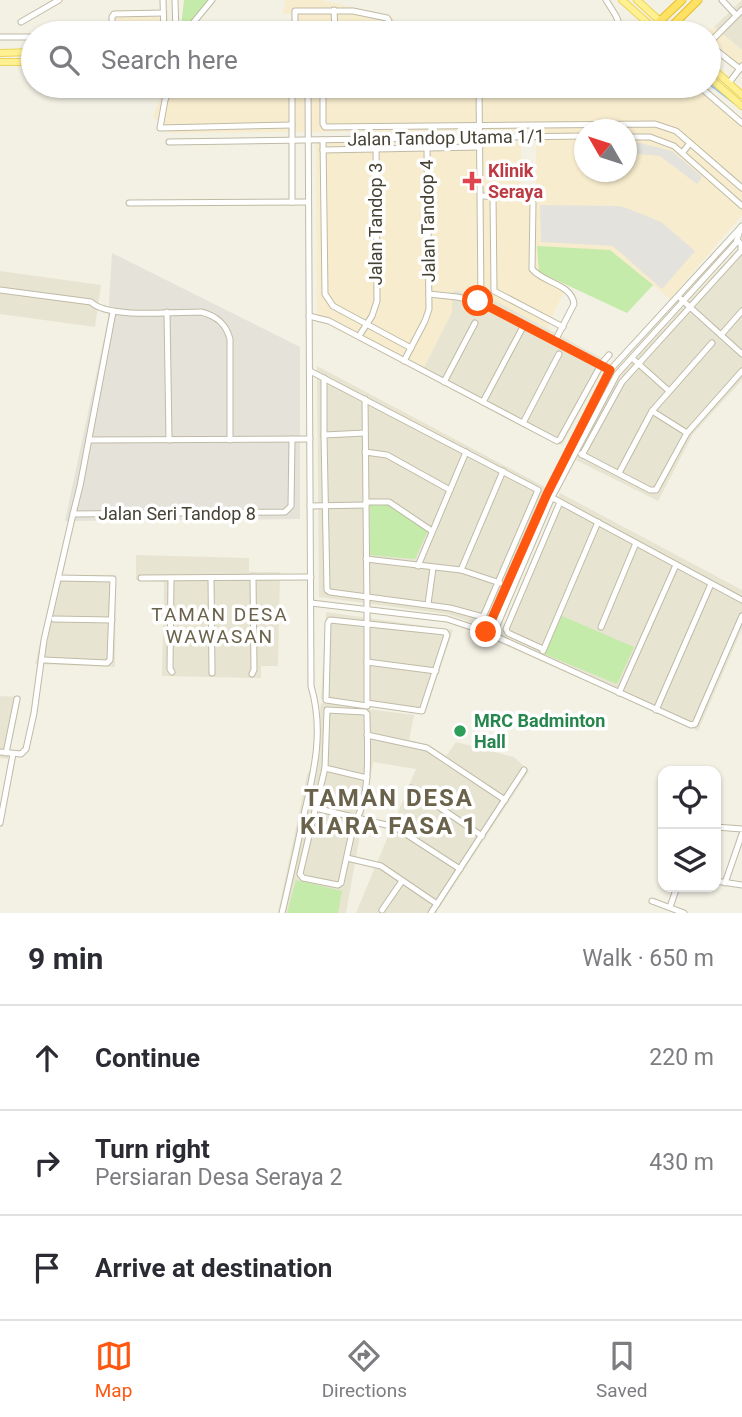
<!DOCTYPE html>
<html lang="en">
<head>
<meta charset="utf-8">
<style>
	body { margin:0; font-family:Roboto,sans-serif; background:#f7f7f7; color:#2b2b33 }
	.controls { position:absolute; right:21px; bottom:21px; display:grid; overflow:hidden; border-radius:14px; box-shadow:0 2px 5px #0004 }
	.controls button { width:63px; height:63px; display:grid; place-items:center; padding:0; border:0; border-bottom:2px solid #e1e1e2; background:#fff; color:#2b2b33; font:35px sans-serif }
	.compass { position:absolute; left:574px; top:119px; width:63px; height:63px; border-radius:50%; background:#fff; box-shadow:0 2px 5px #0004; rotate:309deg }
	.stop { position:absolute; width:21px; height:21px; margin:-16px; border:5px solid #ff5710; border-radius:50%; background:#fff }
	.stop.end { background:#ff5710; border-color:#fff; box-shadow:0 2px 7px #0008 }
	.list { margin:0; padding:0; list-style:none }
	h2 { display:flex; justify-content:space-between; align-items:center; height:91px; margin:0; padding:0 28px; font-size:30px }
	h2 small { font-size:23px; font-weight:400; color:#7c7c81 }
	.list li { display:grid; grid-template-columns:46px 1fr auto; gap:21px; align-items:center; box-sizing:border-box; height:105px; padding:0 28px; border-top:2px solid #e1e1e2 }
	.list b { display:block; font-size:26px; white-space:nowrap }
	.list p { margin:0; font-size:23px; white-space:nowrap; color:#7c7c81 }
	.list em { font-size:23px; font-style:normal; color:#7c7c81 }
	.icon { flex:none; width:38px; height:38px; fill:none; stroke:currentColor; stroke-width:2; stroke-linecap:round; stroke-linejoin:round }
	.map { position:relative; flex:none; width:742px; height:913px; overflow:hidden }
	.search { position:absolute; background:#fff; box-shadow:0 2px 5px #0004; left:21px; right:21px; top:21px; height:77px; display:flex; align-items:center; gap:18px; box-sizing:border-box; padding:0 24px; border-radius:38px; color:#7c7c81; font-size:26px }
	.sheet { height:406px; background:#fff }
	nav { display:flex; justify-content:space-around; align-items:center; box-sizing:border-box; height:98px; border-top:2px solid #e1e1e2; background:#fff; font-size:19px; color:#7c7c81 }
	nav a { display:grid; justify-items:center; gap:4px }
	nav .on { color:#ff5710 }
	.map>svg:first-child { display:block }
</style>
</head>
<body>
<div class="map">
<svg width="742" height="913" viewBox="0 0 742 913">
	<rect width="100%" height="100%" fill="#f3f1e4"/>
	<g fill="#e8e4d2">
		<path d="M742,0V50L714,27Z"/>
		<path d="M742,244V380L693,434L658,501L576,460L609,395L625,370Z"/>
		<path d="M0,271L101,285L95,327L0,314Z"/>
		<path d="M452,290L487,296L607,361L562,445L421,373L452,312Z"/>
		<path d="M317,366L545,487L485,627L447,614L319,597Z"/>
		<path d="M560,493L742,590V629L698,731L497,642Z"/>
		<path d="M136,555L249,558V572H280L278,666H261V678L162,676L164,582L136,580Z"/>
		<path d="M57,575H116L115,667L35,664Z"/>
		<path d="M326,612L453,630L425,714L321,699Z"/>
		<path d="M0,696L21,697L8,759L0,758Z"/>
		<path d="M321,703L414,715L409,740L426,744L446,756L456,742L514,757L529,771L436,913H356L416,769L373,762L346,913H278L307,775L312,766Z"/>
	</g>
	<g fill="#f7ecce" fill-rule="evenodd">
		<path d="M286,0H321L394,17L390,33H292L293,14H283Z"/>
		<path d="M111,10L168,11V33H111Z"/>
		<path d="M714,27L742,50V73L709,50V33H707Z"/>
		<path d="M165,86H704L742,119V215L670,299L610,250L539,272L567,285L547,328L487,296L453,290L452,312L421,373L317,319L316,143L521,141V194H536V130L170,133L153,117ZM584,130H626V172H584Z"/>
	</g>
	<path fill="#e5e2da" d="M112,253L300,347V519L65,521L108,319Z"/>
	<g fill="#c4ebaa">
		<path d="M184,0H209L188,28L183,29L181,26Z"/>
		<path d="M537,246L610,250L653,285L627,313L539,272Z"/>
		<path d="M388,504L429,528L415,559L370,555V505Z"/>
		<path d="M562,616L634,647L617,684L544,654Z"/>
		<path d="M296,880L342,891L338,913H287Z"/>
	</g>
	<g fill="#e4e2dd">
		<path d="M627,143H640L672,151L702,177L697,184L660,156L627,153Z"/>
		<path d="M540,205L619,206L629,209L661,222L695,251L662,289L613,246L541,242Z"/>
	</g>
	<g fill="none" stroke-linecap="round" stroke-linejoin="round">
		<path stroke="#9cc3f5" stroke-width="2" d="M709,84L734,103"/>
		<g stroke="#bfbba6" stroke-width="7">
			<g id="minor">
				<path d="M163,0L164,33"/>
				<path d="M175,0L176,33"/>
				<path d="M606,0L616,16L623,33"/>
				<path d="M722,0L736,15"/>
				<path d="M334,10L335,31"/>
				<path d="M21,22L59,0"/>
				<path d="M112,33V17L114,14L163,13"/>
				<path d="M181,33L188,29L212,0"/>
				<path d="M386,33L389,23V21L387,18L353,11H295V28L300,31L387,29"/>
				<path d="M0,37H33"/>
				<path d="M740,69L712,47L710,42L742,10"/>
				<path d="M729,83L742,66"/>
				<path d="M171,86L165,100L160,128L292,125"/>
				<path d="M292,86V202"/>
				<path d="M323,86V124L325,127L655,124L676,131L690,143"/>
				<path d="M479,86L481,302"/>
				<path d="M699,86L742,123"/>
				<path d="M626,137H650L674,146L742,206"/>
				<path d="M323,140L325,294L333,306L411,348"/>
				<path d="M169,142L584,136"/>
				<path d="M323,150L480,147"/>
				<path d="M683,152L690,143L742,188"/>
				<path d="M481,196L526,197L533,203L532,269C543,283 572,284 574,304L555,341"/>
				<path d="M493,196L494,291L563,327"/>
				<path d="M129,203L308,202"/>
				<path d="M0,290L91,302C108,319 176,312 201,312C217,316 226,324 230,339V440"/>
				<path d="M429,294L457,297L481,302L611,371"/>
				<path d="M681,299L742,354"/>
				<path d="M113,312L80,486L73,514L285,512L291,506L292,439"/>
				<path d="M167,312L169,440"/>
				<path d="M309,316L329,321L557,441L560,439L602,363L609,355"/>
				<path d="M721,335L742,311"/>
				<path d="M359,336L372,316L377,301L376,139"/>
				<path d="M632,358L669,391"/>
				<path d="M404,361L425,321L429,309L427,148"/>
				<path d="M310,371L538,490L483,617L450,608L330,592L327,590L324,435L365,433"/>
				<path d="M324,378V435"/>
				<path d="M444,382L475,323"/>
				<path d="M365,399L367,610C367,642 367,674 367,706L326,700L328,623L330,620L445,632L447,635L422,711L367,703"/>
				<path d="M483,402L524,325"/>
				<path d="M652,411L687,433"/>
				<path d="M523,423L559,354"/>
				<path d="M89,440L310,439"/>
				<path d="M365,452L387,455L450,490"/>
				<path d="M581,454L650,490H656L687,433L742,371"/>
				<path d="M582,455L622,382L741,251V244L737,240"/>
				<path d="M619,473L652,411L712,343"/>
				<path d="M549,496L742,600"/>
				<path d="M366,502H389L432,531"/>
				<path d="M310,506L366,505"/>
				<path d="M366,559L461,570L500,583"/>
				<path d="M418,566L466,452"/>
				<path d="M461,570L503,471"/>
				<path d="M141,578L311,577"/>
				<path d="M171,578L170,669L172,672"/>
				<path d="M211,578L212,673"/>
				<path d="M311,603L447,619L486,632L691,725L695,724L742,616"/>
				<path d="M428,604L433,568"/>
				<path d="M54,619L112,620"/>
				<path d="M601,627L636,543"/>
				<path d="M486,632L546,494L610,370L742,226"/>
				<path d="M493,635L552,497L617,374L736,243L741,227"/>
				<path d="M543,649L508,633L506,629L560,502"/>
				<path d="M543,651L598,522"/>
				<path d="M44,660L107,663L110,660L113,579L59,578"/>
				<path d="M367,662L436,671"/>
				<path d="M252,674L254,670L253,577"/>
				<path d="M619,693L676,565"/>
				<path d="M327,710L365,712L367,714C367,745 372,798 354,823L341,883L338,885L303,878L300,874L325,768Z"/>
				<path d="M656,710L711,584"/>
				<path d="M367,735L427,748L505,800"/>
				<path d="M0,752L21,754L26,749L34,713L44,640L73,514"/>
				<path d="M6,753L17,699"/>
				<path d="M325,768L367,778"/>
				<path d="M411,788L482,836"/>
				<path d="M315,808L395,827L460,869"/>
				<path d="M0,823L13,754"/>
				<path d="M716,827L742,829"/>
				<path d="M347,858L381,866L437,904"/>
				<path d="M716,881L742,885"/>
				<path d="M725,883L742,834"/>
				<path d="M652,901L684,913"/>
				<path d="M670,907L677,887"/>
				<path d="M382,910L402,881"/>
				<path d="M282,913C289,883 296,853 302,823C313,776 325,733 311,686L308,86"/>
				<path d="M431,913L524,770"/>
			</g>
		</g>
		<g stroke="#ecd55a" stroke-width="8">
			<g id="major">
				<path d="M622,0L659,33"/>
				<path d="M637,0L673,33"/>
				<path d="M643,33L654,27"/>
				<path d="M0,53L33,52"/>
				<path d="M0,62H33"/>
				<path d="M709,65L742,95"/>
				<path d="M709,77L742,106"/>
			</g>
		</g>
		<g stroke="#e8be2a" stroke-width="9">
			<g id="highway">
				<path d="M660,21L682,0"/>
				<path d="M669,29L698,0"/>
			</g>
		</g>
		<use href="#minor" stroke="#fff" stroke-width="5"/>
		<use href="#major" stroke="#fff092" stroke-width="6"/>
		<use href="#highway" stroke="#ffe264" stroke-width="7"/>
	</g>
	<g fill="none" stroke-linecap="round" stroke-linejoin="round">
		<path stroke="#ff5710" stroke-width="9" d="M478,301L610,370L547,494L486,632"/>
	</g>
	<path fill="#e0444e" stroke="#fff" stroke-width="2.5" d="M468.5 170.5h7v7h7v7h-7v7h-7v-7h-7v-7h7z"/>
	<circle fill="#2e9e5b" stroke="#fff" stroke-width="2.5" cx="460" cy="731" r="7"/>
	<g text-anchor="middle" stroke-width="7" stroke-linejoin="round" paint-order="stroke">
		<g font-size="18" fill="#464234" stroke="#fff">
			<text transform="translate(446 138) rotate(-1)" y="6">Jalan Tandop Utama 1/1</text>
			<text transform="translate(428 221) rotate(-91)" y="6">Jalan Tandop 4</text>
			<text transform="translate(376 224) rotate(-90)" y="6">Jalan Tandop 3</text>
			<text x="177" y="520">Jalan Seri Tandop 8</text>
		</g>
		<g font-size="18" font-weight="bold" fill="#be3a42" stroke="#fff" text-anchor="start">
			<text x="488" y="177">Klinik<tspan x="488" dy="21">Seraya</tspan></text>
		</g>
		<g font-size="18" font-weight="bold" fill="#27864d" stroke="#fff" text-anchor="start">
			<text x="474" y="727">MRC Badminton<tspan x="474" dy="21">Hall</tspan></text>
		</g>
		<g font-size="19" letter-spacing="2" fill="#6a624a" stroke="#fff">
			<text x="220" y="621">TAMAN DESA<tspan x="220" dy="22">WAWASAN</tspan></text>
		</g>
		<g font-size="24" font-weight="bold" letter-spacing="2" fill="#6a624a" stroke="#fff">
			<text x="389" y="806">TAMAN DESA<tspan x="389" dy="28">KIARA FASA 1</tspan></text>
		</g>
	</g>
</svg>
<div class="controls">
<button><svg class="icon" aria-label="locate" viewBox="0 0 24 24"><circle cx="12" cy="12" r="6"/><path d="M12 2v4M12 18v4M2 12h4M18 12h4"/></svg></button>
<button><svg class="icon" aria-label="layers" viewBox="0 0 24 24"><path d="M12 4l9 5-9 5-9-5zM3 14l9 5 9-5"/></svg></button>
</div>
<svg class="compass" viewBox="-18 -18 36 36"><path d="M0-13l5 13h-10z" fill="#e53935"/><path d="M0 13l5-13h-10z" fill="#7c7c81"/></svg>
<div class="stop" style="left:478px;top:301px"></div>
<div class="stop end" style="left:486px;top:632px"></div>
<div class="search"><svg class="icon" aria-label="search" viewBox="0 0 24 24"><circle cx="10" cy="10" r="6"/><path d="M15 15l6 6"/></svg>Search here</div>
</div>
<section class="sheet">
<h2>9 min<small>Walk · 650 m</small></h2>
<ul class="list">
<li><svg class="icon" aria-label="ahead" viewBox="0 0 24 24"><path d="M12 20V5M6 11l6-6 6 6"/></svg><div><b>Continue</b></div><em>220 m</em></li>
<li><svg class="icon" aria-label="right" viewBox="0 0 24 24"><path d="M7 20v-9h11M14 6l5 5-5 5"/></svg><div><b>Turn right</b><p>Persiaran Desa Seraya 2</p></div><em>430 m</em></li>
<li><svg class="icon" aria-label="arrive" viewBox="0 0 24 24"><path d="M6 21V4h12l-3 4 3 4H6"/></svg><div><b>Arrive at destination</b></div></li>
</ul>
</section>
<nav>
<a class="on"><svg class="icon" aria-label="map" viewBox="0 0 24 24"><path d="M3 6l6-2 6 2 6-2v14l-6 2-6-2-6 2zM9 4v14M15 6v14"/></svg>Map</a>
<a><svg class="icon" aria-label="directions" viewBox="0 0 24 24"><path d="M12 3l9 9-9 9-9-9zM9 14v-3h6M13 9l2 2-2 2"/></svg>Directions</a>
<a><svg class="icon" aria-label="saved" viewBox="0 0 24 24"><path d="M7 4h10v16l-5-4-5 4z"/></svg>Saved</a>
</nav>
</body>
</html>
